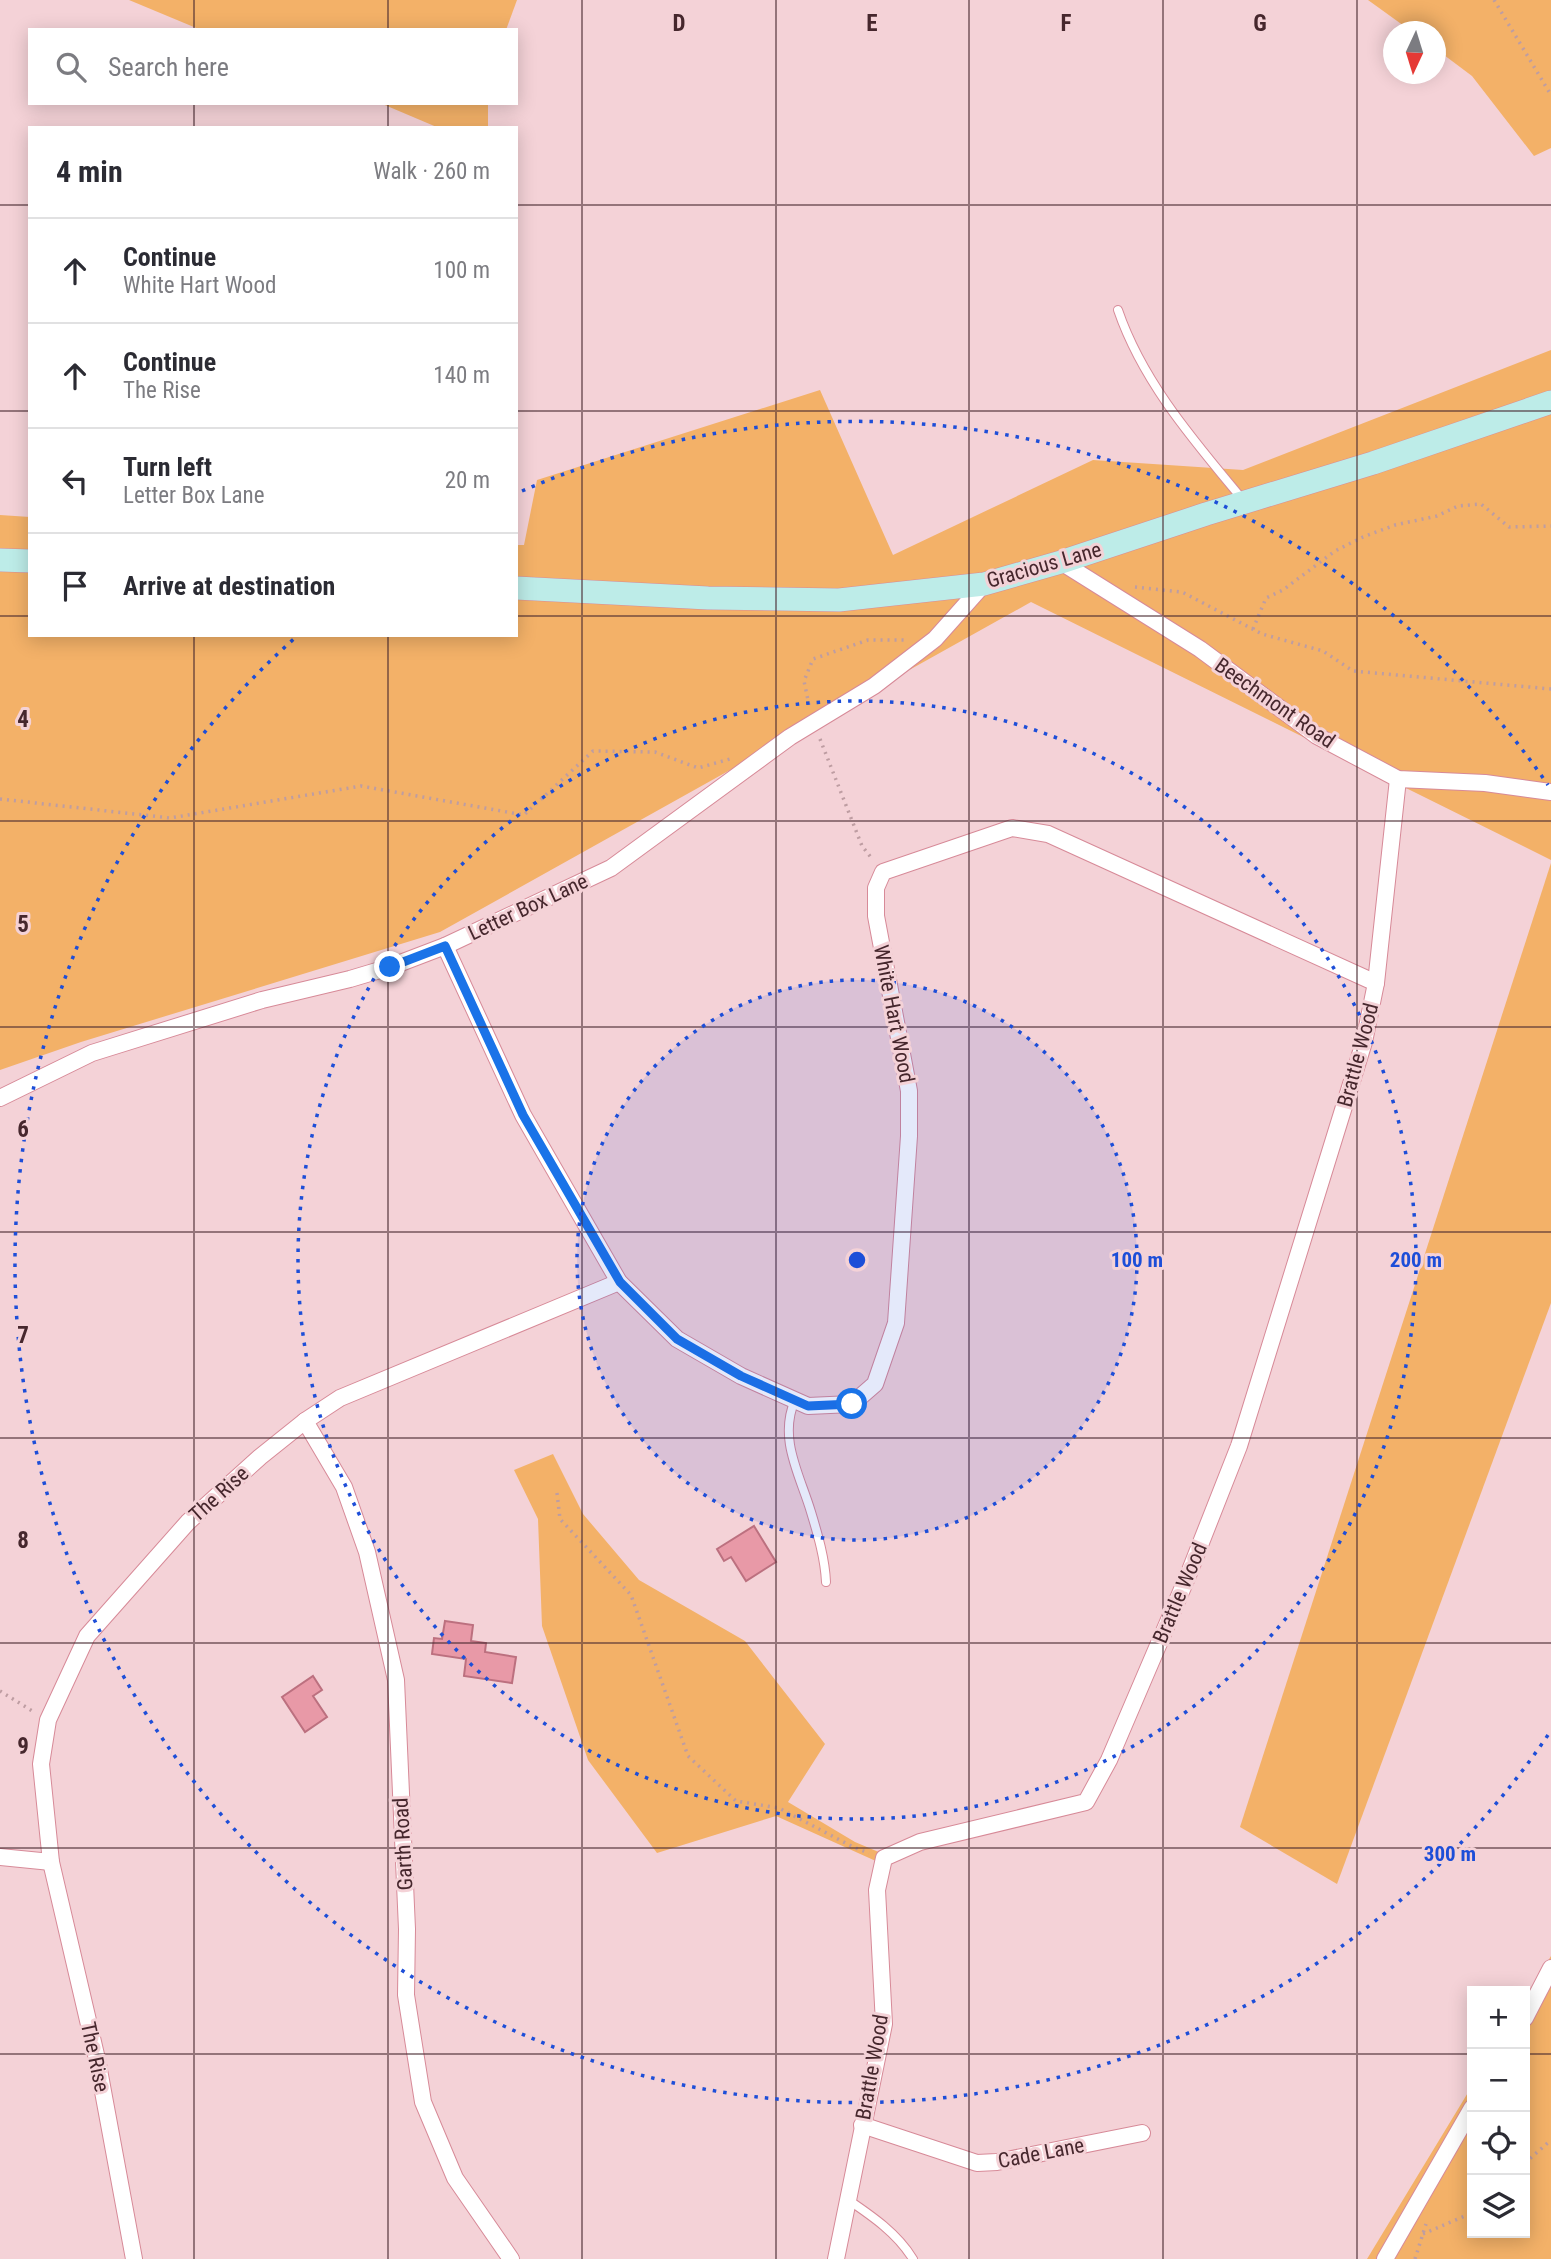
<!DOCTYPE html>
<html lang="en">
<head>
<meta charset="utf-8">
<style>
	body { margin:0; font-family:"Roboto Condensed",sans-serif; background:#f2f2f3; color:#2b2b33 }
	.controls { position:absolute; right:21px; bottom:21px; display:grid; overflow:hidden; border-radius:0px; box-shadow:0 4px 18px #0003 }
	.controls button { width:63px; height:63px; display:grid; place-items:center; padding:0; border:0; border-bottom:2px solid #e1e1e2; background:#fff; color:#2b2b33; font:35px sans-serif }
	.compass { position:absolute; left:1383px; top:21px; width:63px; height:63px; border-radius:50%; background:#fff; box-shadow:0 4px 18px #0003; rotate:184deg }
	.stop { position:absolute; width:21px; height:21px; margin:-16px; border:5px solid #1a73e8; border-radius:50%; background:#fff }
	.stop.end { background:#1a73e8; border-color:#fff; box-shadow:0 2px 7px #0008 }
	.list { margin:0; padding:0; list-style:none }
	h2 { display:flex; justify-content:space-between; align-items:center; height:91px; margin:0; padding:0 28px; font-size:30px }
	h2 small { font-size:23px; font-weight:400; color:#7c7c81 }
	.list li { display:grid; grid-template-columns:46px 1fr auto; gap:21px; align-items:center; box-sizing:border-box; height:105px; padding:0 28px; border-top:2px solid #e1e1e2 }
	.list b { display:block; font-size:26px; white-space:nowrap }
	.list p { margin:0; font-size:23px; white-space:nowrap; color:#7c7c81 }
	.list em { font-size:23px; font-style:normal; color:#7c7c81 }
	.icon { flex:none; width:38px; height:38px; fill:none; stroke:currentColor; stroke-width:2; stroke-linecap:round; stroke-linejoin:round }
	.map { position:relative; flex:none; width:1551px; height:2259px; overflow:hidden }
	.search { position:absolute; background:#fff; box-shadow:0 4px 18px #0003; left:28px; top:28px; width:490px; height:77px; display:flex; align-items:center; gap:18px; box-sizing:border-box; padding:0 24px; border-radius:0px; color:#7c7c81; font-size:26px }
	.panel { position:absolute; background:#fff; box-shadow:0 4px 18px #0003; left:28px; top:126px; width:490px; height:511px; border-radius:0px }
	.map>svg:first-child { display:block }
</style>
</head>
<body>
<div class="map">
<svg width="1551" height="2259" viewBox="0 0 1551 2259">
	<rect width="100%" height="100%" fill="#f4d2d7"/>
	<g fill="#f3b168">
		<path d="M129,0H517L506,30H201Z"/>
		<path d="M1368,0H1551V148L1534,156L1472,76L1436,49V32L1411,31Z"/>
		<path d="M380,103H488V128H439Z"/>
		<path d="M1551,350V860L1031,602L440,932L81,1042L0,1070V515L30,517V635H516V545H524L537,480L820,390L893,555L1093,460L1243,470Z"/>
		<path d="M1551,863V1303L1337,1884L1240,1827Z"/>
		<path d="M553,1454L583,1514L639,1580L745,1641L825,1744L788,1802L855,1842L881,1853L878,1862L776,1816L657,1853L588,1760L542,1626L538,1519L514,1470Z"/>
		<path d="M1551,1956V2259H1367L1472,2086V2233H1525V1999Z"/>
	</g>
	<g fill="#e899a7" stroke="#bc707f" stroke-width="2">
		<path d="M754,1526L776,1562L746,1581L731,1557L724,1561L717,1549Z"/>
		<path d="M445,1621L473,1625L471,1641L486,1643L485,1652L516,1657L512,1683L464,1676L466,1659L432,1654L434,1638L442,1639Z"/>
		<path d="M313,1676L322,1690L313,1696L327,1717L305,1732L282,1697Z"/>
	</g>
	<g fill="none" stroke-linecap="round" stroke-linejoin="round">
		<g stroke="#d78a98" stroke-width="10">
			<g id="lane">
				<path d="M1118,310C1143,383 1195,442 1243,500"/>
				<path d="M795,1400C778,1439 800,1475 811,1512C818,1535 825,1559 826,1582"/>
				<path d="M847,2199C872,2216 897,2233 913,2259"/>
			</g>
		</g>
		<g stroke="#d78a98" stroke-width="18">
			<g id="street">
				<path d="M1061,562L1200,649L1317,736L1398,779L1485,783L1551,792"/>
				<path d="M445,946L523,1115L619,1282L677,1339L741,1376L808,1406L852,1404L875,1384L896,1323L909,1136V1091L876,916V888L883,872L1012,828L1048,834L1376,983"/>
				<path d="M0,1098L92,1053L262,1000L350,979L390,967L445,946L611,868L790,737L874,686L935,639L984,584"/>
				<path d="M305,1421L344,1487L367,1552L396,1680L407,1929L406,1995L423,2102L455,2178L511,2259"/>
				<path d="M0,1857L51,1862"/>
				<path d="M1525,2018L1551,1968"/>
				<path d="M862,2125L977,2163L997,2162L1142,2133"/>
				<path d="M134,2259L97,2059L51,1862L41,1764L48,1720L87,1636L188,1522L260,1457L305,1421L340,1398L619,1282"/>
				<path d="M836,2259L884,2024L877,1890L884,1858L920,1842L1086,1802L1109,1760L1189,1573L1239,1446L1364,1042L1376,983L1398,779"/>
				<path d="M1385,2259L1472,2108"/>
			</g>
		</g>
		<g stroke="#d78a98" stroke-width="24">
			<g id="secondary">
				<path d="M0,560L30,561"/>
				<path d="M516,588L708,598L839,600L984,584L1061,562L1206,514L1373,463L1551,402"/>
			</g>
		</g>
		<g stroke="#be9da2" stroke-width="3.5" stroke-dasharray="2 5" stroke-linecap="butt">
			<path d="M1494,0L1551,95"/>
			<path d="M1135,587L1182,592L1262,634L1323,651L1353,671L1551,689"/>
			<path d="M1253,629L1266,598L1283,590L1335,551L1363,537L1395,525L1437,516L1458,506L1481,504L1509,527L1551,526"/>
			<path d="M809,705L804,681L813,659L868,640H907"/>
			<path d="M820,739L862,846L873,860"/>
			<path d="M0,799L170,818L361,786L524,815L593,751L655,752L698,768L730,759"/>
			<path d="M557,1493L560,1519L631,1595L688,1756L736,1801L779,1808L853,1847L869,1853"/>
			<path d="M0,1691L34,1712"/>
			<path d="M1525,2163L1551,2140"/>
			<path d="M1423,2234L1472,2213"/>
			<path d="M1415,2259L1426,2224"/>
		</g>
		<use href="#lane" stroke="#fff" stroke-width="8"/>
		<use href="#street" stroke="#fff" stroke-width="16"/>
		<use href="#secondary" stroke="#bdece8" stroke-width="23"/>
	</g>
	<g fill="none" stroke-linecap="round" stroke-linejoin="round">
		<path stroke="#1a73e8" stroke-width="9" d="M390,967L445,946L523,1115L620,1282L677,1339L741,1376L808,1406L852,1404"/>
	</g>
	<path fill="none" stroke="#46272d" stroke-width="2" stroke-opacity="0.55" d="M194,0V30M388,0V30M582,0V2259M776,0V2259M969,0V2259M1163,0V2259M1357,0V2259M194,103V128M388,103V128M0,205H30M516,205H1551M0,411H30M516,411H1551M0,616H30M516,616H1551M194,635V2259M388,635V2259M0,821H1551M0,1027H1551M0,1232H1551M0,1438H1551M0,1643H1551M0,1848H1551M0,2054H1472M1525,2054H1551"/>
	<circle cx="857" cy="1260" r="280" fill="#1d4ed8" fill-opacity=".12"/>
	<g fill="none" stroke="#1d4ed8" stroke-width="3.5" stroke-dasharray="3.5 7">
		<circle cx="857" cy="1260" r="280"/>
		<circle cx="857" cy="1260" r="559"/>
		<path d="M1548 1735A839 839 0 1 1 296 637M522 491A839 839 0 0 1 1548 785"/>
	</g>
	<g text-anchor="middle" stroke-width="6" stroke-linejoin="round" paint-order="stroke">
		<g font-size="21" fill="#46272d" stroke="#f4d2d7">
			<text transform="translate(1044 565) rotate(-16)" y="7">Gracious Lane</text>
			<text transform="translate(1275 703) rotate(35)" y="7">Beechmont Road</text>
			<text transform="translate(528 907) rotate(-25)" y="7">Letter Box Lane</text>
			<text transform="translate(894 1014) rotate(79)" y="7">White Hart Wood</text>
			<text transform="translate(1358 1055) rotate(-75)" y="7">Brattle Wood</text>
			<text transform="translate(219 1494) rotate(-42)" y="7">The Rise</text>
			<text transform="translate(1180 1593) rotate(-67)" y="7">Brattle Wood</text>
			<text transform="translate(403 1844) rotate(-93)" y="7">Garth Road</text>
			<text transform="translate(95 2057) rotate(78)" y="7">The Rise</text>
			<text transform="translate(872 2067) rotate(-80)" y="7">Brattle Wood</text>
			<text transform="translate(1041 2153) rotate(-11)" y="7">Cade Lane</text>
		</g>
	</g>
	<g font-size="23" text-anchor="middle" font-weight="bold" fill="#46272d" stroke="#f4d2d7" stroke-width="6" stroke-linejoin="round" paint-order="stroke">
		<text x="679" y="31">D</text>
		<text x="872" y="31">E</text>
		<text x="1066" y="31">F</text>
		<text x="1260" y="31">G</text>
		<text x="23" y="727">4</text>
		<text x="23" y="932">5</text>
		<text x="23" y="1137">6</text>
		<text x="23" y="1343">7</text>
		<text x="23" y="1548">8</text>
		<text x="23" y="1754">9</text>
	</g>
	<circle cx="857" cy="1260" r="10" fill="#1d4ed8" stroke="#f4d2d7" stroke-width="3.5"/>
	<g font-size="21" text-anchor="middle" font-weight="bold" fill="#1d4ed8" stroke="#f4d2d7" stroke-width="6" stroke-linejoin="round" paint-order="stroke">
		<text x="1137" y="1267">100 m</text>
		<text x="1416" y="1267">200 m</text>
		<text x="1450" y="1861">300 m</text>
	</g>
</svg>
<div class="controls">
<button>+</button>
<button>−</button>
<button><svg class="icon" aria-label="locate" viewBox="0 0 24 24"><circle cx="12" cy="12" r="6"/><path d="M12 2v4M12 18v4M2 12h4M18 12h4"/></svg></button>
<button><svg class="icon" aria-label="layers" viewBox="0 0 24 24"><path d="M12 4l9 5-9 5-9-5zM3 14l9 5 9-5"/></svg></button>
</div>
<svg class="compass" viewBox="-18 -18 36 36"><path d="M0-13l5 13h-10z" fill="#e53935"/><path d="M0 13l5-13h-10z" fill="#7c7c81"/></svg>
<div class="stop" style="left:852px;top:1404px"></div>
<div class="stop end" style="left:390px;top:967px"></div>
<div class="search"><svg class="icon" aria-label="search" viewBox="0 0 24 24"><circle cx="10" cy="10" r="6"/><path d="M15 15l6 6"/></svg>Search here</div>
<section class="panel">
<h2>4 min<small>Walk · 260 m</small></h2>
<ul class="list">
<li><svg class="icon" aria-label="ahead" viewBox="0 0 24 24"><path d="M12 20V5M6 11l6-6 6 6"/></svg><div><b>Continue</b><p>White Hart Wood</p></div><em>100 m</em></li>
<li><svg class="icon" aria-label="ahead" viewBox="0 0 24 24"><path d="M12 20V5M6 11l6-6 6 6"/></svg><div><b>Continue</b><p>The Rise</p></div><em>140 m</em></li>
<li><svg class="icon" aria-label="left" viewBox="0 0 24 24"><path d="M17 20v-9H6M10 6l-5 5 5 5"/></svg><div><b>Turn left</b><p>Letter Box Lane</p></div><em>20 m</em></li>
<li><svg class="icon" aria-label="arrive" viewBox="0 0 24 24"><path d="M6 21V4h12l-3 4 3 4H6"/></svg><div><b>Arrive at destination</b></div></li>
</ul>
</section>
</div>
</body>
</html>
